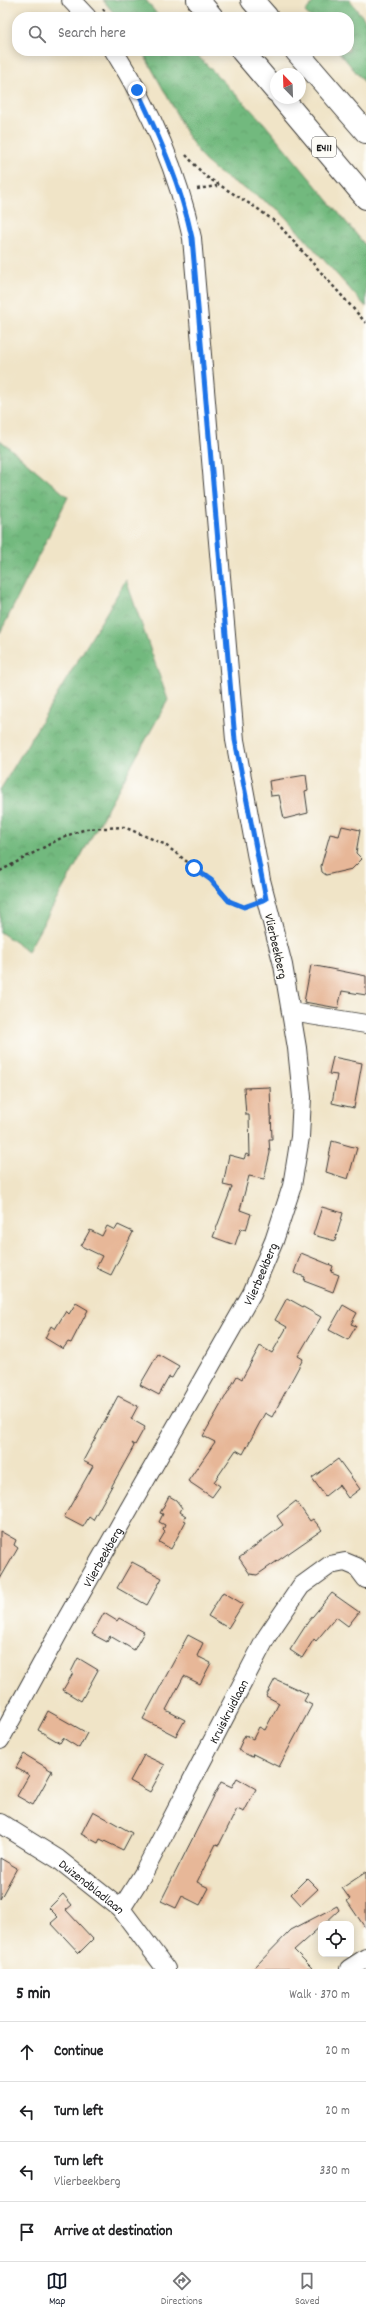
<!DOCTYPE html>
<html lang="en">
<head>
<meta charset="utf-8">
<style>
	body { margin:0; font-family:Dekko,sans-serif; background:#f2f2f2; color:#202124 }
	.controls { position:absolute; right:12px; bottom:12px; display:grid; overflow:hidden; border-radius:8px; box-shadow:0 2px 10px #0003 }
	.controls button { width:36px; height:36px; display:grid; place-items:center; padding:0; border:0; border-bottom:1px solid #e0e0e0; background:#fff; color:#202124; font:20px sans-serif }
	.compass { position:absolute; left:270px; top:68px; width:36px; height:36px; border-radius:50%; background:#fff; box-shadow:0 2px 10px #0003; rotate:337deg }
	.stop { position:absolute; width:12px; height:12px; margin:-9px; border:3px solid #1a73e8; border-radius:50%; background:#fff }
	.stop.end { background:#1a73e8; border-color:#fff; box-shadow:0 1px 4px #0008 }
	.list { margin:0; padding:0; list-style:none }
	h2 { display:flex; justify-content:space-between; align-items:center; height:52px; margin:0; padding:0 16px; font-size:17px }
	h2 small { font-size:13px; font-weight:400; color:#757577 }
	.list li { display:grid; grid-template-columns:26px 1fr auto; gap:12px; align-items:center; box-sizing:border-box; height:60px; padding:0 16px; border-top:1px solid #e0e0e0 }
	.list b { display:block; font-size:15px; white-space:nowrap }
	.list p { margin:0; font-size:13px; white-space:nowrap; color:#757577 }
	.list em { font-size:13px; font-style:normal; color:#757577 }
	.icon { flex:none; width:22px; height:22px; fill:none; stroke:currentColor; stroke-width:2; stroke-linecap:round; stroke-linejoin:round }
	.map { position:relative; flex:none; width:366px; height:1969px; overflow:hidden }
	.search { position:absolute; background:#fff; box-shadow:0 2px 10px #0003; left:12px; right:12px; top:12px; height:44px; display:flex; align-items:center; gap:10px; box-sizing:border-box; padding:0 14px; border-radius:16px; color:#757577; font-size:15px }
	.sheet { height:292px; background:#fff }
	nav { display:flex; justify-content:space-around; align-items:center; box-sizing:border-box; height:56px; border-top:1px solid #e0e0e0; background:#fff; font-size:11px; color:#757577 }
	nav a { display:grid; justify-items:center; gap:2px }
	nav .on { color:#111827 }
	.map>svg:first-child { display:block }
</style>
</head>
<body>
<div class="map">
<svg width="366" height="1969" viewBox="0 0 366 1969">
	<defs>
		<pattern id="forest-crowns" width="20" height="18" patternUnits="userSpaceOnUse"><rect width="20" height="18" fill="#72b97e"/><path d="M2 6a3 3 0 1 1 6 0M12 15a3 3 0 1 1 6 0" fill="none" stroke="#629e6c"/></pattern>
	</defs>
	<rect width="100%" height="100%" fill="#fdfcf7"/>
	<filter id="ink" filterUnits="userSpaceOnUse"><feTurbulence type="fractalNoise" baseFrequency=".025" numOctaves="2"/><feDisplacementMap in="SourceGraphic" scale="8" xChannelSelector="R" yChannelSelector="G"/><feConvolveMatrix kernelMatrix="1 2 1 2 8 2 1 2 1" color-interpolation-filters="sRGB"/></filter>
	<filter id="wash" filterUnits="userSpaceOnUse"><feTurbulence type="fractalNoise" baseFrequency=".012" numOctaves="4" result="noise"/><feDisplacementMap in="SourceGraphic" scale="16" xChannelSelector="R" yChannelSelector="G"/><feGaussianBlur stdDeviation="0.9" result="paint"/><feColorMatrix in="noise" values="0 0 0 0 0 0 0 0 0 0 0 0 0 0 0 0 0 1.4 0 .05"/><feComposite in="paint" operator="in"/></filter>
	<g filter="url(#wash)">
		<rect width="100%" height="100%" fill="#f0e4c7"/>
		<g fill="url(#forest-crowns)" stroke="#476a4d">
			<path d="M103,0H146L159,17H117Z"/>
			<path d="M315,0H349L366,21V84L338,51H349V17H310L305,12Z"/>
			<path d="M142,51H193L263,122L366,246V307L279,210L218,172L204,160L187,135L172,105Z"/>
			<path d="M0,440L68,497L0,633Z"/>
			<path d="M126,580L168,700L28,951L0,932V790Z"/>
		</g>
		<g id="blocks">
			<g fill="#e7b798">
				<path d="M306,775L308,790L305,791L308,813L284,819L279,795L271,796L269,781Z"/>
				<path d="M342,826L360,830L356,853L362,859L352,869L326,875L322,872L321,866L330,834L339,836Z"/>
				<path d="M311,965L366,976V995L342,991L338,1008L304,1002Z"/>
				<path d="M333,1057L362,1063L354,1108L332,1103L337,1075L329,1074Z"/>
				<path d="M270,1087L272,1139H269L270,1153L264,1179L249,1176L240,1210L251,1214L246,1230L241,1228L235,1245L213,1237L232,1187L223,1185L229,1155L244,1159L246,1154L250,1156L249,1115H246L244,1088Z"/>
				<path d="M332,1141L357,1148L348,1179L326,1172Z"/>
				<path d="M322,1207L343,1213L335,1241L313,1235Z"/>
				<path d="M118,1225L133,1232L111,1275L96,1268L102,1256L81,1246L90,1230L102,1236L107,1226L115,1230Z"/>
				<path d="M301,1253L333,1266L331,1272L339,1275L333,1292L304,1281L305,1277L294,1273Z"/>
				<path d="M287,1298L321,1317L298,1356L303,1359L272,1417L265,1413L243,1454L236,1450L214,1482L220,1486L212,1497L188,1481L215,1442L203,1436L237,1376L242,1379L260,1346L272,1353L287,1327L275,1320Z"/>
				<path d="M76,1303L88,1310L71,1343L68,1342L63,1349L45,1338L51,1326L55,1329L66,1311L69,1314Z"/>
				<path d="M343,1305L357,1313L351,1324L356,1326L348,1340L329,1330Z"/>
				<path d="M158,1354L179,1366L172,1378L169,1377L159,1395L140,1385Z"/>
				<path d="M118,1396L138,1406L131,1419L145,1427L135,1445L132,1443L134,1446L93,1520L89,1517L83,1527L64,1517L93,1466L83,1461Z"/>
				<path d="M338,1459L360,1489L348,1498L339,1485L325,1496L312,1478Z"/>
				<path d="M169,1496L176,1500L182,1508L180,1512L186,1516L184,1520L186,1521L171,1549L159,1542L165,1532L163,1530L165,1525L159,1522L163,1514L160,1513Z"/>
				<path d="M296,1501L310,1521L313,1519L322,1530L257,1575L250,1574L239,1558L283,1525L277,1516Z"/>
				<path d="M0,1531L16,1540L14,1545L18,1548L0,1579Z"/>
				<path d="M132,1562L162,1578L147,1605L117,1588Z"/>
				<path d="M223,1592L243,1604L228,1628L208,1616Z"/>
				<path d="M332,1593L359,1612L348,1626L336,1617L316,1641L314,1639L302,1658L290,1650L308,1622Z"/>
				<path d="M104,1613L117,1621L119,1618L144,1632L134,1650L110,1636L107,1642L92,1634Z"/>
				<path d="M188,1635L203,1643L197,1656L211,1663L200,1684L184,1676L166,1710L185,1720L176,1736L143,1719Z"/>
				<path d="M78,1658L98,1670L81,1701L63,1690L73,1673L71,1672Z"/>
				<path d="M275,1679L308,1694L304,1701L312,1705L279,1767L253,1754L252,1757L238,1750L245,1735L253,1739L259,1727L265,1730L279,1703L266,1696Z"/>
				<path d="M48,1711L87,1733L79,1748L63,1738L60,1743L38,1730Z"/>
				<path d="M24,1754L52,1771L33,1805L17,1796L29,1775L16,1768Z"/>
				<path d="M144,1755L165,1765L150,1792L130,1781Z"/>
				<path d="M237,1778L256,1789L244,1812L237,1809L219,1845L216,1844L197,1882L209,1888L200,1905L182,1896L176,1908L161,1901L221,1782L232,1787Z"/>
				<path d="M93,1811L132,1833L123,1850L100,1839L98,1843L81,1834Z"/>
				<path d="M0,1858L17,1868L0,1899Z"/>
				<path d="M366,1872V1929L347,1901L350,1899L342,1888Z"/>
				<path d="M307,1878L318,1889L301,1905L291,1894Z"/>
				<path d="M63,1894L72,1905L66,1910L93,1939L79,1953L51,1923L58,1917L49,1908Z"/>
				<path d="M337,1906L339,1910L324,1924H321V1926L294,1950L313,1969H253L291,1930Z"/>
			</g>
		</g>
	</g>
	<g filter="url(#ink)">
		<use href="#blocks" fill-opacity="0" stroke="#3c3a36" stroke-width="1"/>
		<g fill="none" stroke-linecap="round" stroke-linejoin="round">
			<g stroke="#3c3a36" stroke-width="20">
				<g id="minor">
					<path d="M71,0L87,17"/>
					<path d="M291,1012L366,1024"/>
					<path id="s1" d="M0,1740L59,1632L252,1293L274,1241L292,1186L300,1137L302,1097L297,1048L283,965L261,880L235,740L192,238C178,173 150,108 114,51"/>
					<path id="s2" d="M0,1823L58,1859L121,1909L166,1969"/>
					<path id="s3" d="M121,1909L143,1874L267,1636L301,1586L330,1565L345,1562L357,1567L366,1579"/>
					<path d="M349,1969L366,1958"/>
				</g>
			</g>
			<g stroke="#3c3a36" stroke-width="24">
				<g id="highway">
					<path d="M198,0L212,17"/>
					<path d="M252,0L267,17"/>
					<path d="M242,51L276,91"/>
					<path d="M296,51L366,132"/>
					<path d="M282,98L366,198"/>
				</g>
			</g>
			<g stroke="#3c3a36" stroke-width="2.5" stroke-dasharray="3 3" stroke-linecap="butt">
				<path d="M103,9L110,17"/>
				<path d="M186,155L205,176L258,209L278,224L366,323"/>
				<path d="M197,189L217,186"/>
				<path d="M0,871L63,837L86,829L124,827L164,844L211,880L229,901L244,907L250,905"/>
			</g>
			<use href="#minor" stroke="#fff" stroke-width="18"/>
			<use href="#highway" stroke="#fff" stroke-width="22"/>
		</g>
	</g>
	<g fill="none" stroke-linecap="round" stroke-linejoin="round" filter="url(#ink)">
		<path stroke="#1a73e8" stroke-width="5" d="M137,90C160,138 181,186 192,238L235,740L266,899L244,907L229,901L211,880L194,868"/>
	</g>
	<g text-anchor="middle" stroke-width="3" stroke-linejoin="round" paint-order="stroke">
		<rect fill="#fdfcf7" stroke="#605f5e" stroke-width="1" x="312" y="137" width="24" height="20" rx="3"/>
		<g font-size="12" font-weight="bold" fill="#1c1c1c">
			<text x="324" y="151">E411</text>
		</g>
		<g font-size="13" fill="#1c1c1c" stroke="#fdfcf7">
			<text transform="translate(277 946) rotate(77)" y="5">Vlierbeekberg</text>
			<text dy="5" stroke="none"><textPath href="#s1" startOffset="534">Vlierbeekberg</textPath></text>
			<text dy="5" stroke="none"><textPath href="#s1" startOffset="210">Vlierbeekberg</textPath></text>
			<text dy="5" stroke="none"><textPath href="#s3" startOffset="225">Kruiskruidlaan</textPath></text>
			<text dy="5" stroke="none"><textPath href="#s2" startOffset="112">Duizendbladlaan</textPath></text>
		</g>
	</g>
</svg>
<div class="controls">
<button><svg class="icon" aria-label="locate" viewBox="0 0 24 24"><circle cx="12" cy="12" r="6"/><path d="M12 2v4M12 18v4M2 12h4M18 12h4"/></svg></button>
</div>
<svg class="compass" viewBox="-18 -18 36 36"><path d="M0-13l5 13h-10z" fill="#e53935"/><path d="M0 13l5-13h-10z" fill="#757577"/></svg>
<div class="stop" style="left:194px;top:868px"></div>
<div class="stop end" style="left:137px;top:90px"></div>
<div class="search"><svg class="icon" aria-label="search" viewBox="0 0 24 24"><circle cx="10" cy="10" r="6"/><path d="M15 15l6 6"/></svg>Search here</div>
</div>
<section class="sheet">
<h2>5 min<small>Walk · 370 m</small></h2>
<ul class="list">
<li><svg class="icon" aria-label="ahead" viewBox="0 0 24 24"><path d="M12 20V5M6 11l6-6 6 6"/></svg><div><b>Continue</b></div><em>20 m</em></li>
<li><svg class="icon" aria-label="left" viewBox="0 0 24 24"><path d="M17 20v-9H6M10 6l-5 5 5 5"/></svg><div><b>Turn left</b></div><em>20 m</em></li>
<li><svg class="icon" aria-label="left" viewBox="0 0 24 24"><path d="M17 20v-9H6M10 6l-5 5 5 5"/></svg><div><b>Turn left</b><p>Vlierbeekberg</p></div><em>330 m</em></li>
<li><svg class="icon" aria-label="arrive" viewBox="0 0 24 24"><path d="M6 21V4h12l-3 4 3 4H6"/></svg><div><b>Arrive at destination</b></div></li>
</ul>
</section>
<nav>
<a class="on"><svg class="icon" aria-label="map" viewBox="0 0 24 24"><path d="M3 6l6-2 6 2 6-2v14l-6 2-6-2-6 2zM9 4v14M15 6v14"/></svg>Map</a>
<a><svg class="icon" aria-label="directions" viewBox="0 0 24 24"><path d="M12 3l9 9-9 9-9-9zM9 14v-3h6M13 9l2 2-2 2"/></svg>Directions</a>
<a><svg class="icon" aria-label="saved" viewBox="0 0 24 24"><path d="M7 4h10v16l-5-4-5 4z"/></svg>Saved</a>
</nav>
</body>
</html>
